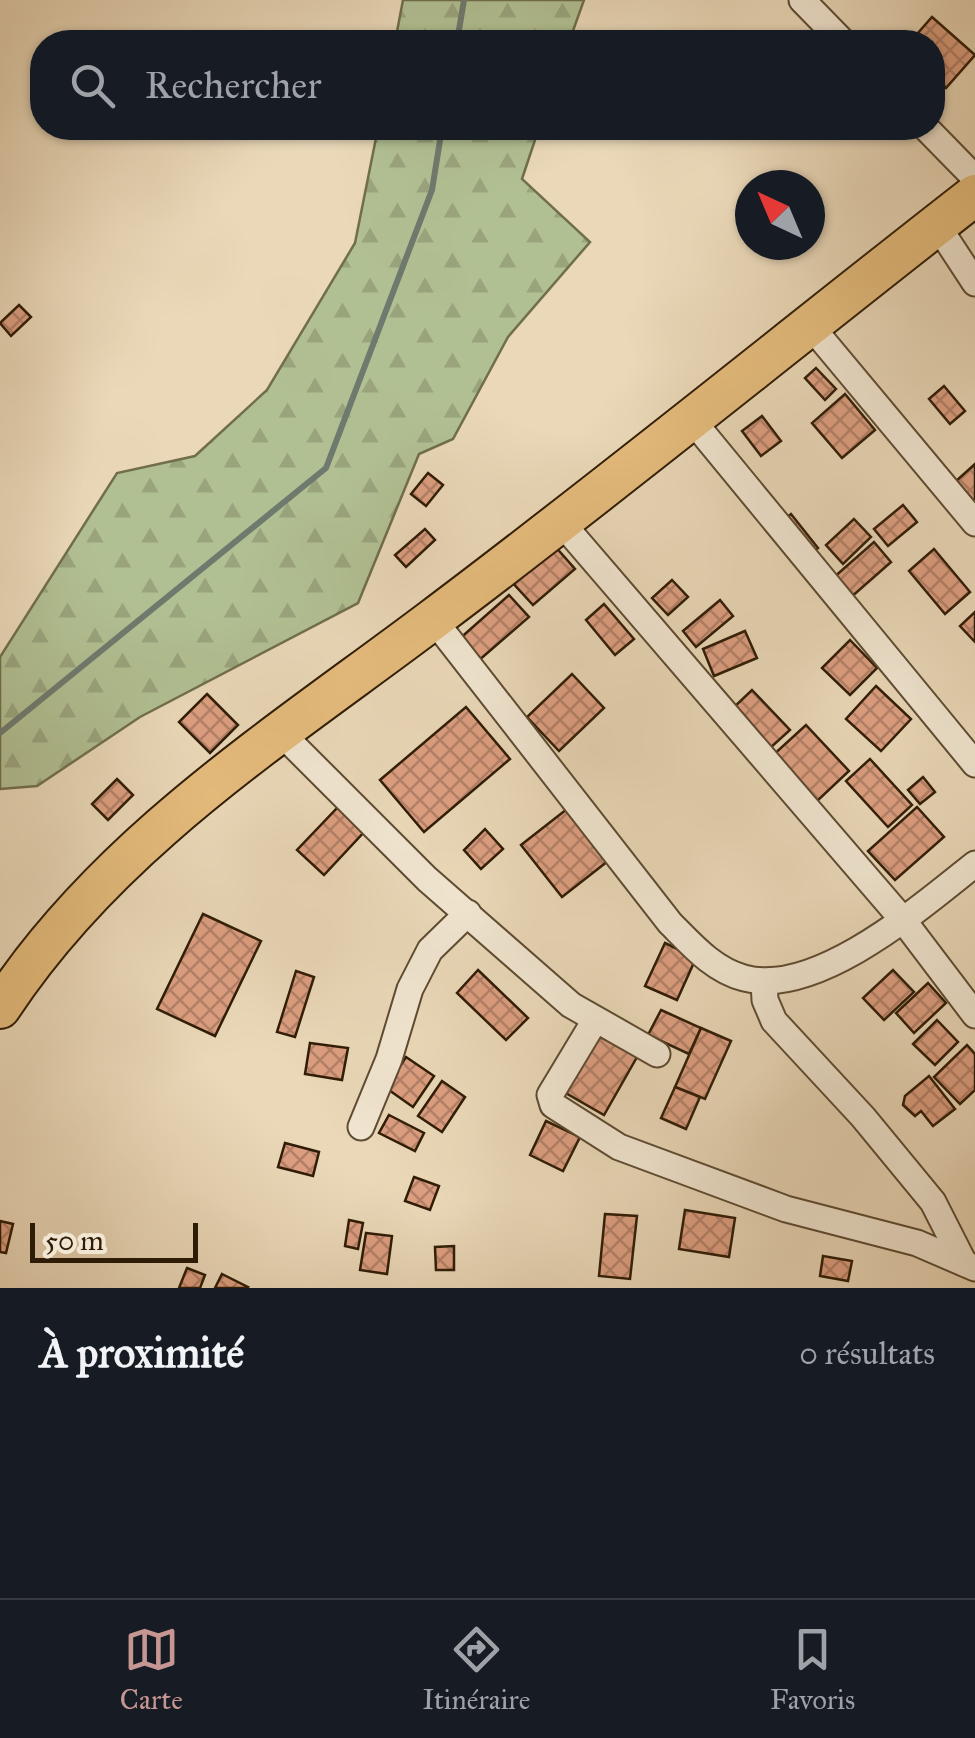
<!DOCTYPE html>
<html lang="fr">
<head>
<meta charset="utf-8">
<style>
	body { margin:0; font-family:"IM FELL Great Primer",serif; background:#20242c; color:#f1f3f6 }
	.compass { position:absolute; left:735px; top:170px; width:90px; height:90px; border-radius:50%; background:#171b24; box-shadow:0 2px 8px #0004; rotate:316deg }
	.scale { position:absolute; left:30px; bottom:25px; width:168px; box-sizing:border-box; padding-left:10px; border:5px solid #2f1c06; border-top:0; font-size:28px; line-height:35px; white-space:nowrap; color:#2f1c06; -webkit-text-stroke:8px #f1e6d1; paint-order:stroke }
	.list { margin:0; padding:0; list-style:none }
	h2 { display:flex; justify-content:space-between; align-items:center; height:130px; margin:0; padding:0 40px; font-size:42px }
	h2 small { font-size:32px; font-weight:400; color:#9ea1a6 }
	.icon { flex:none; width:55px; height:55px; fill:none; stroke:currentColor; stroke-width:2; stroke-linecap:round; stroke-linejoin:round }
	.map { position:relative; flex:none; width:975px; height:1288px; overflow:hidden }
	.search { position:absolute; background:#171b24; box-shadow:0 2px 8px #0004; left:30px; right:30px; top:30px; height:110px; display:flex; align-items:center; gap:25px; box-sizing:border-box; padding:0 35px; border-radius:40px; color:#9ea1a6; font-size:38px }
	.sheet { height:310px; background:#171b24 }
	nav { display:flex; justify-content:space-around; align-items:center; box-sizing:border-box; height:140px; border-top:2px solid #363941; background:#171b24; font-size:28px; color:#9ea1a6 }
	nav a { display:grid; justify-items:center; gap:5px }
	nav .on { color:#c59692 }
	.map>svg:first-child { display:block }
</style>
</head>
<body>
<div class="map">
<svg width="975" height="1288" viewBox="0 0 975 1288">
	<defs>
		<pattern id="forest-firs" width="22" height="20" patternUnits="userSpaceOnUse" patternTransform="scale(2.5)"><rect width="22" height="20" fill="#b1c093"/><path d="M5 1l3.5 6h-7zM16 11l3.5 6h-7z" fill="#99a47d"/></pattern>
		<pattern id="building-cross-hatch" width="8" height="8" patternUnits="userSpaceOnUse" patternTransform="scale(2.5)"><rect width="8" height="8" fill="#dd9f81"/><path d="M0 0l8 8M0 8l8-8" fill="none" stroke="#b48168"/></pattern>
	</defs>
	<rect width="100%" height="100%" fill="#ead8b8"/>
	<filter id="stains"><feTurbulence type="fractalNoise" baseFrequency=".002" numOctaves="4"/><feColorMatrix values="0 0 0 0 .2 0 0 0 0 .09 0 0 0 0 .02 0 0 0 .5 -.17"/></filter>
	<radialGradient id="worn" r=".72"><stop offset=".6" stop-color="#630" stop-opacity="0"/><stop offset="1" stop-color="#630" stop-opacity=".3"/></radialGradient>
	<g fill="url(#forest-firs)" stroke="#706e4c" stroke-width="2.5">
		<path d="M403,0H584L569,42H395Z"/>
		<path d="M378,128H539L522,179L590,242L508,337L453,439L419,454L358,603L140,717L37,786L0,789V657L117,473L195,456L267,390L355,243Z"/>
	</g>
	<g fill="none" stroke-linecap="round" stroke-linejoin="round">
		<g stroke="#6e7a6e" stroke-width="6">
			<path d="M457,42L464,0"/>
			<path d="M0,733L326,468L432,190L442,128"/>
		</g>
	</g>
	<g fill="url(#building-cross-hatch)" stroke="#2f1c06" stroke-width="2.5">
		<path d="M932,17L975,55L946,88L932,76V42H910Z"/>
		<path d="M19,305L31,317L11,336L0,323Z"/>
		<path d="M816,368L836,389L825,400L805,378Z"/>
		<path d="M944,386L965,411L950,424L929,399Z"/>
		<path d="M845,394L875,430L842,458L812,423Z"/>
		<path d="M762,416L781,441L761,456L742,431Z"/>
		<path d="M975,464V502L956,481Z"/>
		<path d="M428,473L443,485L426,506L411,494Z"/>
		<path d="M903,505L917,522L888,546L874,529Z"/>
		<path d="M791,514L818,548L805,558L778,525Z"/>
		<path d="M854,519L871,537L843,564L826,545Z"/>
		<path d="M425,529L435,540L406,567L395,555Z"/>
		<path d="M874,542L891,562L849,599L832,579Z"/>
		<path d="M553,544L575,569L533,605L511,581Z"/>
		<path d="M934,549L970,592L945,614L909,571Z"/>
		<path d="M672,580L688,597L668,615L652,598Z"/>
		<path d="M509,595L529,617L477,662L458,640Z"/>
		<path d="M720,600L733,616L696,647L683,631Z"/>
		<path d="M604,604L634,639L615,655L586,620Z"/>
		<path d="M975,612V642L960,626Z"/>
		<path d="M745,631L757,658L714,676L703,649Z"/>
		<path d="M850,640L877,668L850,695L822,668Z"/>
		<path d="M572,674L604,708L559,751L527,717Z"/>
		<path d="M876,686L911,719L881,751L846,719Z"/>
		<path d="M752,690L790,730L769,749L732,709Z"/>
		<path d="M207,694L238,725L210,753L179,722Z"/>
		<path d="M466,707L510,759L424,832L380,780Z"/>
		<path d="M806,725L849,771L815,803L772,756Z"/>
		<path d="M870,759L912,805L888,827L846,781Z"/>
		<path d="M923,777L935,792L920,804L908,790Z"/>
		<path d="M117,779L133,795L108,820L92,804Z"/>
		<path d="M339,806L365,831L324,875L297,850Z"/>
		<path d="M917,807L944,837L895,880L868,851Z"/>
		<path d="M567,809L608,861L562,897L521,845Z"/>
		<path d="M485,829L503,849L481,869L464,850Z"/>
		<path d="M203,914L261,941L215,1036L157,1009Z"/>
		<path d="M665,943L696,958L677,1000L645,986Z"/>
		<path d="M478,970L528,1018L506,1040L457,993Z"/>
		<path d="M893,970L914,992L884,1020L863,998Z"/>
		<path d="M296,971L314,977L295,1037L277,1032Z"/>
		<path d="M928,983L946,1003L914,1033L896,1013Z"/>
		<path d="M661,1010L701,1028L689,1054L648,1035Z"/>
		<path d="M937,1020L958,1042L935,1065L913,1044Z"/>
		<path d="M701,1028L731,1041L705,1099L675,1087Z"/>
		<path d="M597,1035L637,1057L604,1115L564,1092Z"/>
		<path d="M310,1043L348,1048L342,1080L305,1074Z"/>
		<path d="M967,1045L975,1054V1090L960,1104L934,1077Z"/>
		<path d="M406,1057L434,1076L413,1107L386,1088Z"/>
		<path d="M929,1076L955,1109L933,1126L921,1111L915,1116L903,1105L905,1096Z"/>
		<path d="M442,1081L465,1097L442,1132L418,1116Z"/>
		<path d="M675,1087L700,1097L686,1129L661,1118Z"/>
		<path d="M389,1115L424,1133L415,1151L379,1133Z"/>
		<path d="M546,1121L580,1137L563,1171L530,1155Z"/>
		<path d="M285,1143L319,1152L313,1176L278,1167Z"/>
		<path d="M414,1177L439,1186L430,1210L405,1201Z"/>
		<path d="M685,1210L735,1218L729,1257L679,1249Z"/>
		<path d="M605,1214L637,1216L630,1279L599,1276Z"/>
		<path d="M349,1220L363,1223L358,1249L345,1246Z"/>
		<path d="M0,1221L13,1224L6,1253L0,1252Z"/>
		<path d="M366,1233L392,1236L387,1274L360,1270Z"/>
		<path d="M454,1246V1270H436L435,1247Z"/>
		<path d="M823,1256L852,1261L848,1281L820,1276Z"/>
		<path d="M187,1268L205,1275L200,1288H179Z"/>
		<path d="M222,1274L248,1287L247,1288H215Z"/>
	</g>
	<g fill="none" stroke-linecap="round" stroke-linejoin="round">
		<g stroke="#5e4b32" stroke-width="29">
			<g id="minor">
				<path d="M802,0L843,42"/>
				<path d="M926,128L975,178"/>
				<path d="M937,225L975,283"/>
				<path d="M809,324L975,523"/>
				<path d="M692,420L975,764"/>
				<path d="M560,521L903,920L975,1015"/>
				<path d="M433,619L670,923C691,944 713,970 744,978C816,998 922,906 975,864"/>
				<path d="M280,732L427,879L571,1005L657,1054"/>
				<path d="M764,982L765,1000L774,1021L863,1117L933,1202L964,1263"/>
				<path d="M594,1022L550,1095L553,1105L619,1147L786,1209L917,1243L975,1268"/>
				<path d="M361,1127L389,1059L410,989L430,950L468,913"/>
			</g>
		</g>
		<g stroke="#2f1c06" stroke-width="44">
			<path id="trunk" d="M0,1008C108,843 278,736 432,620C616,482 794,336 975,195"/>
		</g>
		<use href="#minor" stroke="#f1e6d1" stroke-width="25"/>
		<use href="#trunk" stroke="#e5bc7c" stroke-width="40"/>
	</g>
	<rect width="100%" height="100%" filter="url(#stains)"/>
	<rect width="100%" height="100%" fill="url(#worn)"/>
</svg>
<svg class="compass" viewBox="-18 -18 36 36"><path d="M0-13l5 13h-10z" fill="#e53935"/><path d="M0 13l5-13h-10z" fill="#9ea1a6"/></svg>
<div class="scale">50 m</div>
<div class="search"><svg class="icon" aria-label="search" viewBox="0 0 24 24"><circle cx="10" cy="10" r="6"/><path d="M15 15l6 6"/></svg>Rechercher</div>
</div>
<section class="sheet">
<h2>À proximité<small>0 résultats</small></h2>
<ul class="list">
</ul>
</section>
<nav>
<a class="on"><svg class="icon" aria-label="map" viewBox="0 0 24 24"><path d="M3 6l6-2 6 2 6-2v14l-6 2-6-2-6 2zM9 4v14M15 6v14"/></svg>Carte</a>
<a><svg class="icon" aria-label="directions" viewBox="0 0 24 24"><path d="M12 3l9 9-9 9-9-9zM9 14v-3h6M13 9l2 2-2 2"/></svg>Itinéraire</a>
<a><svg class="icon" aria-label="saved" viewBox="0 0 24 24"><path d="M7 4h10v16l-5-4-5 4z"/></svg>Favoris</a>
</nav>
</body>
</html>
